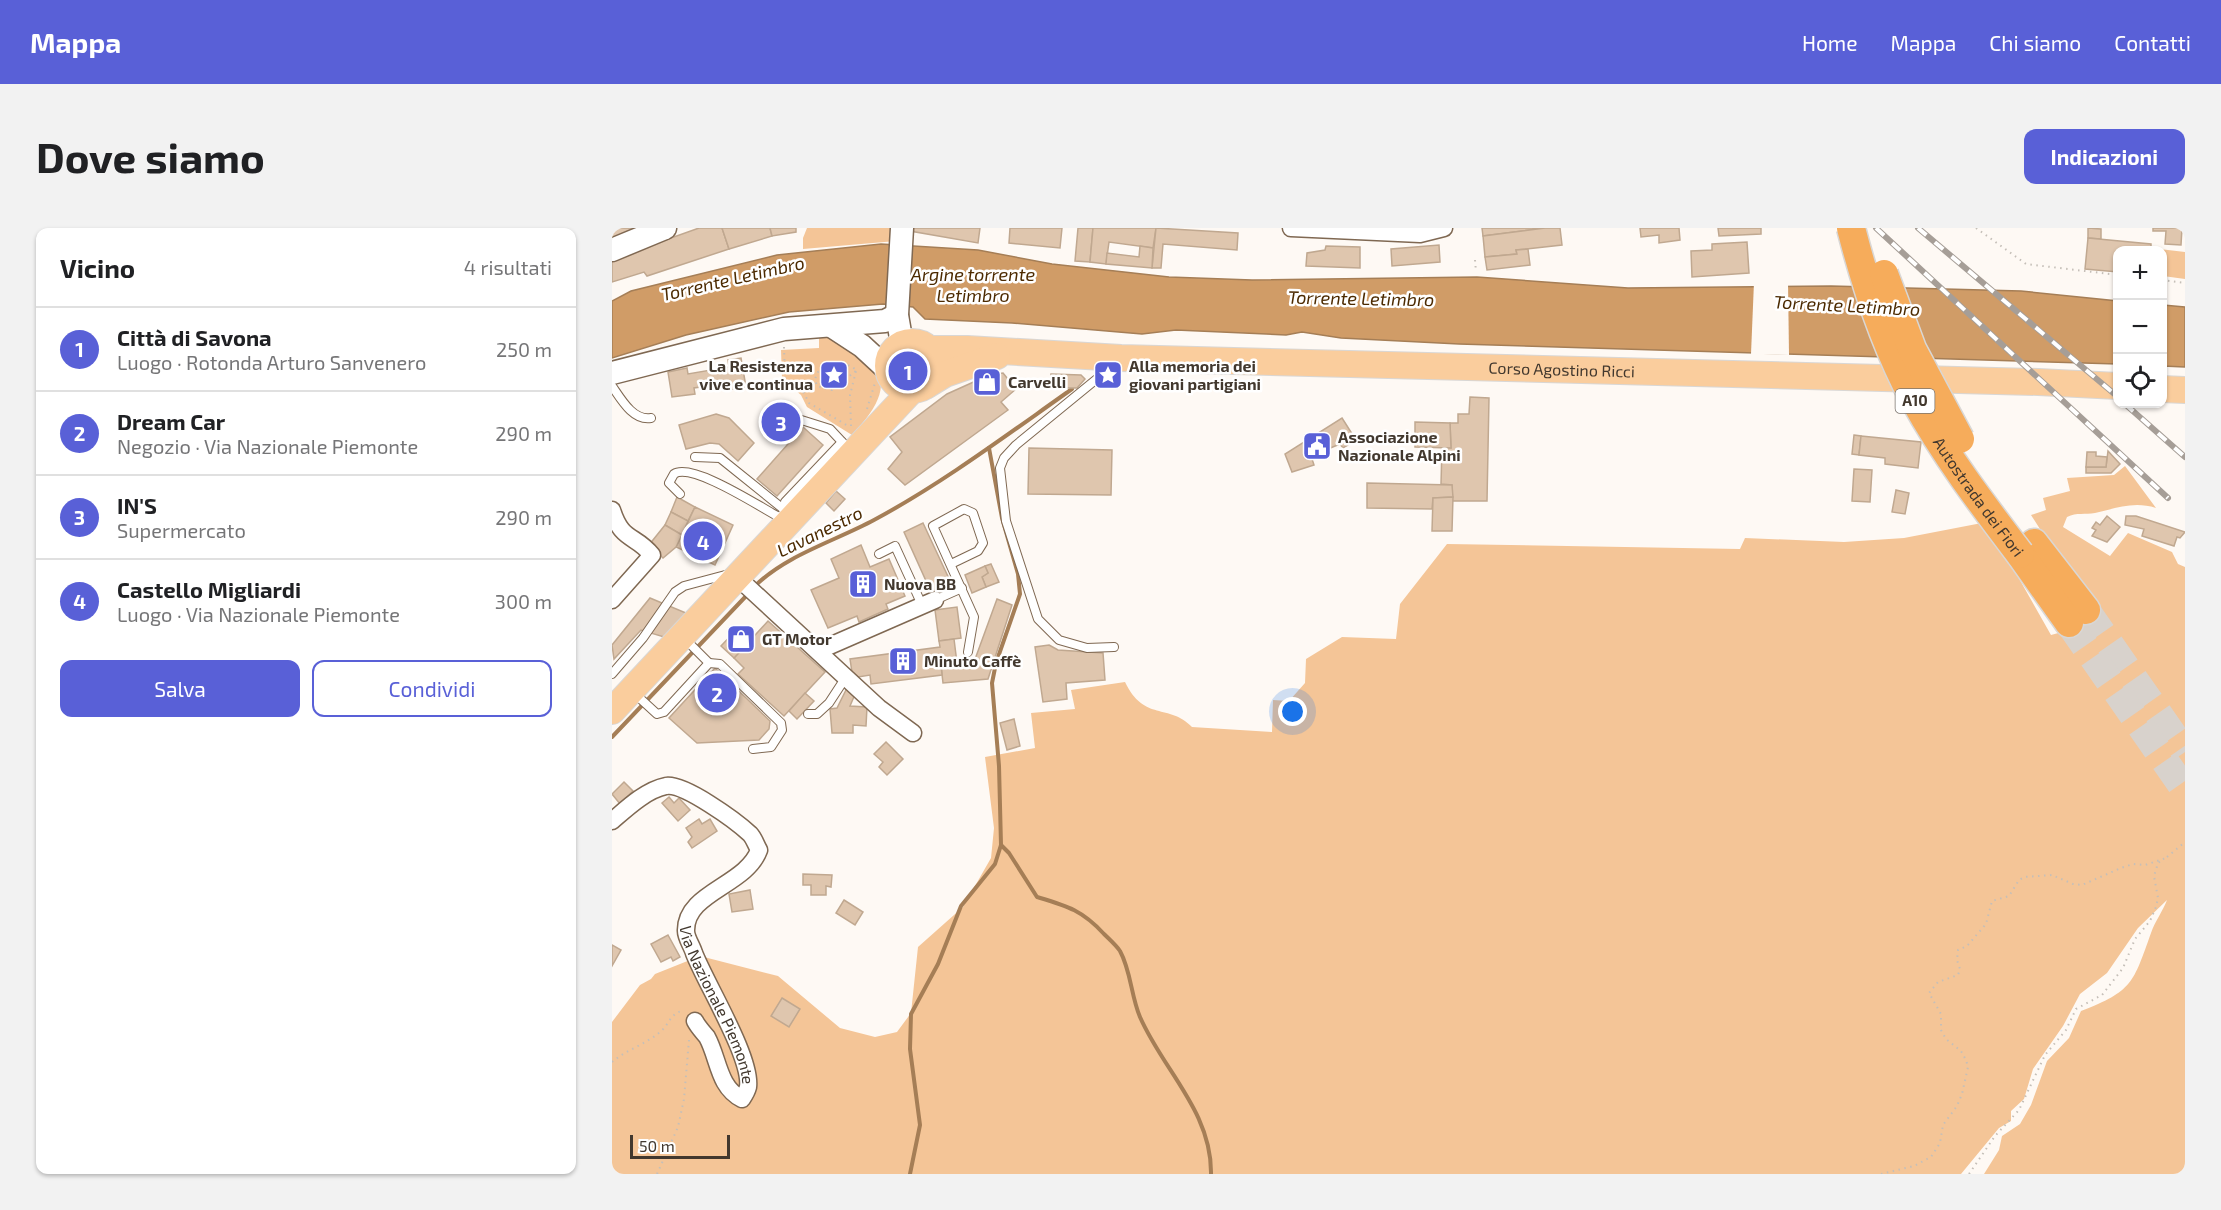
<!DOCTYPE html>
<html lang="it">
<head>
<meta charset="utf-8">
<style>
	body { margin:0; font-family:"Exo 2",sans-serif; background:#f2f2f2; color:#202124 }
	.controls { position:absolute; right:18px; top:18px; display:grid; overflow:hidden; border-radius:12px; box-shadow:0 2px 4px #0004 }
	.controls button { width:54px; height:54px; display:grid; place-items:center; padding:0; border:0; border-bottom:2px solid #e0e0e0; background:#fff; color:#202124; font:30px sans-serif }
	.scale { position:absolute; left:18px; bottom:15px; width:100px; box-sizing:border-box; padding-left:6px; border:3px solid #42382e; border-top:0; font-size:16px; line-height:21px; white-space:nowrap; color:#42382e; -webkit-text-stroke:4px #fff; paint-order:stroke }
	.you { position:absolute; left:681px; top:484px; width:21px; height:21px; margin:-15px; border:4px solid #fff; border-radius:50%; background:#1a73e8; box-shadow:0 0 0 9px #1a73e833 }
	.badge { display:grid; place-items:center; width:39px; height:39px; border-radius:50%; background:#5960d7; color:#fff; font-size:20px; font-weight:700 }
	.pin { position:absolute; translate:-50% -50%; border:3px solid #fff; box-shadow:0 2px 6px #0006 }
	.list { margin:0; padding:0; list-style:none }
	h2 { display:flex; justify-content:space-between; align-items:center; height:78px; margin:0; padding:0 24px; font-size:26px }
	h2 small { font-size:20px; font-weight:400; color:#757577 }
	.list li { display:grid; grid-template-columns:39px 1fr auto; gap:18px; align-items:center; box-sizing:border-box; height:84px; padding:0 24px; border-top:2px solid #e0e0e0 }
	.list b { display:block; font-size:22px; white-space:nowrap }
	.list p { margin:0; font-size:20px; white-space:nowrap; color:#757577 }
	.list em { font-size:20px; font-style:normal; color:#757577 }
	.actions { display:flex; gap:12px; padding:18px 24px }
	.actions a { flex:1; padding:14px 0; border:2px solid #5960d7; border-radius:12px; text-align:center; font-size:21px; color:#5960d7 }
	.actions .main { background:#5960d7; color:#fff }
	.icon { flex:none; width:33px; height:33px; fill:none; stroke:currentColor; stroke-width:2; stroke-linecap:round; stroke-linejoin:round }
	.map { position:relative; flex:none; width:1573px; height:946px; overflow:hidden; border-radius:12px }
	header { display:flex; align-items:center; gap:36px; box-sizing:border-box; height:84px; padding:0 30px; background:#5960d7; color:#fff }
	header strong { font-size:28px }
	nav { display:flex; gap:33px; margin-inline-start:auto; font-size:21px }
	.intro { display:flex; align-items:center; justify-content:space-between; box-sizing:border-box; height:144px; padding:0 36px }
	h1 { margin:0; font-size:42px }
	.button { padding:15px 27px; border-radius:12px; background:#5960d7; color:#fff; font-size:21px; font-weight:700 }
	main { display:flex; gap:36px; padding:0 36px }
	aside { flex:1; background:#fff; border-radius:12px; box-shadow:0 2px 4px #0004 }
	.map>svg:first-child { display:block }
</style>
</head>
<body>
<header>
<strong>Mappa</strong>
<nav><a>Home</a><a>Mappa</a><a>Chi siamo</a><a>Contatti</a></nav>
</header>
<div class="intro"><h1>Dove siamo</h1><a class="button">Indicazioni</a></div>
<main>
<aside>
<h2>Vicino<small>4 risultati</small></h2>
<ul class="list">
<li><span class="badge">1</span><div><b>Città di Savona</b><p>Luogo · Rotonda Arturo Sanvenero</p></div><em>250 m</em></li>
<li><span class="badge">2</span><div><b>Dream Car</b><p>Negozio · Via Nazionale Piemonte</p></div><em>290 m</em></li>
<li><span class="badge">3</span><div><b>IN'S</b><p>Supermercato</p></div><em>290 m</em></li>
<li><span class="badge">4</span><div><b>Castello Migliardi</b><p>Luogo · Via Nazionale Piemonte</p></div><em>300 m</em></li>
</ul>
<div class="actions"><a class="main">Salva</a><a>Condividi</a></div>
</aside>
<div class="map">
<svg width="1573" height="946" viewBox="0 0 1573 946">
	<rect width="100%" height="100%" fill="#fef9f4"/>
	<g fill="#f4c597">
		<path d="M195,0H283L284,13L191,21V10Z"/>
		<path d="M1539,20L1573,24V51L1551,48L1550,22Z"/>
		<path d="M207,108H215C229,117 252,127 263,140C281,162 254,192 240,207L195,179L189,167L170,151L169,122L207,120Z"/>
		<path d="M1513,238L1544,280C1522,273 1505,280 1483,285C1473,287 1465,284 1455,289L1451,299L1498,328L1516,305L1560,324L1566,336L1573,339V946H1372L1387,922L1390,908L1408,896L1419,877L1435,833L1457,810L1469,783C1521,763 1521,755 1539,705C1543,693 1551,683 1555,672L1526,700L1495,745L1468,766L1451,798L1421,841L1412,871L1399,883V893L1387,900L1349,946H0V794L28,757L39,751L43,746L88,728L166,748L228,800L263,809L285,804L299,785L306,719L351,679L379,630L382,600L373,529L423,520L419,485L463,481L459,462L513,454C532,494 557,475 580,499L660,504L661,472L677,473L693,455L694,431L730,409L784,411L788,376L835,316L1128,321L1133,310L1232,314L1292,310L1375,294L1439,407L1450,404L1449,334L1419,287L1434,282L1431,270L1458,263L1455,250L1502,247Z"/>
	</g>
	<g fill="#d09c67" stroke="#a57e56" stroke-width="1.5">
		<path d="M269,16L366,22L440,36L557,49L640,52L865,49L1016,60L1219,58L1409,63L1506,73L1505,136L847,116L729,110L690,104L674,107L564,102L530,106L400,95L313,91L301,79L271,76L177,84L74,107L0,130V73L19,63L165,27Z"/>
		<path d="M1551,77L1573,79V139L1551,138Z"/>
	</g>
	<path fill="#fef9f4" d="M1142,54H1176L1177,127L1139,126Z"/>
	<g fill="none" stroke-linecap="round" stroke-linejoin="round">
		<g stroke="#a57e56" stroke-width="4">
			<path d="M143,358C174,327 223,313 262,292C331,255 396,206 460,161"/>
			<path d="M0,509L136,366"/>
			<path d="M389,617L397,625L425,669C455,678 470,682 492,706C497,711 504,717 508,723C519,743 519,768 528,789C551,842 600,884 599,946"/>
			<path d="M298,946L308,897L298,821L299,786L326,736L349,678L383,636L389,617L387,538L380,455L384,435L408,366L406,346L390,290L377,220"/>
		</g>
	</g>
	<g fill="#dfc6ae" stroke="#c0a890" stroke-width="1.5">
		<path d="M0,0H28L0,13Z"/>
		<path d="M87,0H110L117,21L35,48L32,44L0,54V31Z"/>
		<path d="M110,0H158L160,8L117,21Z"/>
		<path d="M158,0H184V4L160,8Z"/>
		<path d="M298,0H368L366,15L298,3Z"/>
		<path d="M398,0H450L448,20L397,15Z"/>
		<path d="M466,0H481L478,34L463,33Z"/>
		<path d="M481,0H544L541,20L497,14L494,36L478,34Z"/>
		<path d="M544,0L626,5L625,22L551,16L549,40H540Z"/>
		<path d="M870,0H933L871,8Z"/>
		<path d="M933,0H948L950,17L904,22L905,26L873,29L871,8Z"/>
		<path d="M1028,0H1067L1068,12L1047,15V7L1029,9Z"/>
		<path d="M1106,0H1149V6L1107,8Z"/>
		<path d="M1476,0L1489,1V11L1476,10Z"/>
		<path d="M1541,0H1570L1569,17L1553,16L1554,3H1541Z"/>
		<path d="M1476,10L1539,16V22H1506V44L1473,41Z"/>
		<path d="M1135,14L1137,45L1080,49L1079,23L1100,22V16Z"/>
		<path d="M827,17L828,34L780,38L779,21Z"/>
		<path d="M528,18L541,20L540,40L494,36L495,25L527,29Z"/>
		<path d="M714,18L748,19V40L694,38L695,25L713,22Z"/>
		<path d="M916,21L918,37L875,42L873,29L905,26L904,22Z"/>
		<path d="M129,130L134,159L117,162L116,155L82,160L83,166L60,169L56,144L75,140L76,146L117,139L116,132Z"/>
		<path d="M391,145L404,161L389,174L396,182L293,257L276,241L290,224L278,209L335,166L377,147Z"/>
		<path d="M439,146L469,147L473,151L465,160H438Z"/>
		<path d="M858,169L877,170L875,273H840V257L829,256L830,219L839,220L838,195H846V186H857Z"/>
		<path d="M104,186L117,190L142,215L126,233L107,216L98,215L74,221L67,197Z"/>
		<path d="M730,190L744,212L731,220L728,216L699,228L702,237L680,244L673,226Z"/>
		<path d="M803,194L838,195L839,220L803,219Z"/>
		<path d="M191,199L211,217L165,268L145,251Z"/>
		<path d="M1242,207L1249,208L1247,227L1240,226Z"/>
		<path d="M1249,208L1309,214L1306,240L1273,236V230L1247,227Z"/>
		<path d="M417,220L500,222L499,267L416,266Z"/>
		<path d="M1496,223L1508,236L1499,245H1474V239H1494Z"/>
		<path d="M1475,224H1484V228L1495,229L1494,239H1474Z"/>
		<path d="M1242,241L1260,242L1258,274L1240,273Z"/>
		<path d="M755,255L840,257L841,269L821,270L820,281L755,280Z"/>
		<path d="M1284,262L1297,265L1293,286L1280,284Z"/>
		<path d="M224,263L233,271L222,283L214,275Z"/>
		<path d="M65,269L83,279L76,293L59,284Z"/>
		<path d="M841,269L840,303H820L821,270Z"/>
		<path d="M83,279L121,297L103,337L64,319Z"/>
		<path d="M59,284L76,293L70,307L53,297Z"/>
		<path d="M1495,288L1508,299L1495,314L1480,308L1484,302L1480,300L1484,294L1488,297Z"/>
		<path d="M1514,288H1524L1573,304L1568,310L1565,309L1562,318L1530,308L1532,301L1513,297Z"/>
		<path d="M311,295L339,355L319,364L292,304Z"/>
		<path d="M53,297L70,307L64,319L51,330L37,317Z"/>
		<path d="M249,317L258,339L277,331L293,368L274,376L276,381L247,394L245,388L216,400L199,362L227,350L219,331Z"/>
		<path d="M379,336L387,354L374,359L370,349L376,345L373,338Z"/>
		<path d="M373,338L376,345L370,349L374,359L360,365L353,347Z"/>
		<path d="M38,370L74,385L52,409L29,402L2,431L0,417Z"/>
		<path d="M385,371L400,377L376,451L331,455L329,437L362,434Z"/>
		<path d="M345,379L349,410L327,413L323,382Z"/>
		<path d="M156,393L213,444L172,488L126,446L132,440L122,430Z"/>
		<path d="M127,399L140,411L122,430L109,418Z"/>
		<path d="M342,411L345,435L329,437L330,447L259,456L258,447L246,449L240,444L238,431L328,419L327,413Z"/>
		<path d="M437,417L446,422L491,425L493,452L454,455L455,471L431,474L423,419Z"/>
		<path d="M103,440L158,493L157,501L147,512L85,515L57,490Z"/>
		<path d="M235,460L244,464L238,478L255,479L254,498L241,497V505H220L218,481L225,480Z"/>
		<path d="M193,465L202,473L185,491L177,483Z"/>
		<path d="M402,491L408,518L395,522L388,495Z"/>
		<path d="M274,514L291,531L275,547L267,539L271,534L262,526Z"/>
		<path d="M12,554L21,563L8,576L0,566Z"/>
		<path d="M57,569L62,575L67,570L78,582L66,593L50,575Z"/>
		<path d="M87,591L90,596L98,591L105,603L80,620L76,614L80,609L74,600Z"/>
		<path d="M191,646L220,647L219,659L214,658V667H199V657H191Z"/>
		<path d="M138,662L141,681L120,684L117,666Z"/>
		<path d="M232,672L251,684L243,697L224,685Z"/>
		<path d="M56,707L68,729L61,733L59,729L49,734L39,716Z"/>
		<path d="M0,717L9,722L0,738Z"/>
		<path d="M170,770L188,781L177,799L159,788Z"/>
	</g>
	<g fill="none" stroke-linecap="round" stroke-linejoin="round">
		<g stroke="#d8d2cc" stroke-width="28" stroke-dasharray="28 14" stroke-linecap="butt">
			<path d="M1474,382L1573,524"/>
			<path d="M1457,395L1573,562"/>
		</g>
		<g stroke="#7f6852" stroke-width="10">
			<g id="lane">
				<path d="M0,158C9,171 21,193 39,190"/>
				<path d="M183,190L218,201L233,217"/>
				<path d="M83,229L108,230L180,288"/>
				<path d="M68,266L57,255L62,246C80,234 148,279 167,289L174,288"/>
				<path d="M173,282V274L230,214"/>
				<path d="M267,326L283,318L310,377"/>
				<path d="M339,336L366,323L371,315L361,285L352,281L321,298L362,389L356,424"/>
				<path d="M323,372L350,360"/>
				<path d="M72,410L97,435"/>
				<path d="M502,419L475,420L447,412L426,391L394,293L388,240L392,230L404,217L503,136"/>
				<path d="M0,446L31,410L63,364L72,358L117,346"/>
				<path d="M21,464L45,486L52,484L97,435L108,436L169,495L170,502L159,519L141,521"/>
				<path d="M196,486H205L217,475L234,449"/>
			</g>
		</g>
		<g stroke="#7f6852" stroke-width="19">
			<g id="street">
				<path d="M679,0L808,6L832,0"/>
				<path d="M0,282C10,314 23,306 40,327L0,372"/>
				<path d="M124,348L267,480L301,505"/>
				<path d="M206,423L323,372"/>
				<path id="s1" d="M0,593C15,580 34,562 54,558C72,555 124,593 138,606C142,610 144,617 147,622C134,658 73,664 74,703C74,710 80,718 82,725C94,756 140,830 136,859C135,863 132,868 130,871C106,859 107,831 95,809C91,804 86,799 83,793"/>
			</g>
		</g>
		<g stroke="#7f6852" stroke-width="25">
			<g id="secondary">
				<path d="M290,0L285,87L290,116"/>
				<path d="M0,22L53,0"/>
				<path d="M221,99L250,118L276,142"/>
				<path d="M0,145L172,101L273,93L285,87"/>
			</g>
		</g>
		<g stroke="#d9d7d5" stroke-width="28">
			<g id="primary">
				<circle cx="300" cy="138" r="24"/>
				<path id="s2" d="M317,121H355L509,130L1426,154L1506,158"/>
				<path d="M315,157L333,146L385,128"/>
				<path d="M1550,161L1573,162"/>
				<path d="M0,483L300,162"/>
			</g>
		</g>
		<g stroke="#d9d7d5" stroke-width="31">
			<g id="highway">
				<path d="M1422,315L1474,382"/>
				<path d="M1408,326L1457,395"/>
			</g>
		</g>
		<g stroke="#c5bfb8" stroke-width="2" stroke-dasharray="1.5 4.5" stroke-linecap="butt">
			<path d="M1364,0L1414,36L1506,47"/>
			<path d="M863,32L864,44"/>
			<path d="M1550,52L1573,55"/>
			<path d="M172,119L173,150L192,165L197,175L238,199"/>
			<path d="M224,137H236L245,142L220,162L205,158L203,151L206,144Z"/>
			<path d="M255,181L263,155"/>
			<path d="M239,198L238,167L245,139"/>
			<path d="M1555,629L1573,614"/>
			<path d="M0,834C14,822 34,816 48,804C57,797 59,784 71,783"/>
			<path d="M45,946L66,899L72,871L77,812"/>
			<path d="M1269,946L1302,938L1319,929L1328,915L1331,897L1345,878L1350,866L1356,839L1354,832L1349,823L1334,811L1329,802V786L1317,765L1326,754L1346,747L1348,741L1345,732L1346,722L1355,718L1374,696L1380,673L1397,668L1407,652L1412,649L1440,647L1461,656L1470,657L1509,640L1521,636L1533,637L1554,630"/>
			<path d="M1357,946L1383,908L1407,882L1433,827L1454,802L1464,781L1490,767L1511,740L1523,711L1538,693L1544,679L1546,670L1542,648L1546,635L1550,632"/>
		</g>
		<use href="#lane" stroke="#fff" stroke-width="8"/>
		<use href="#street" stroke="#fff" stroke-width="16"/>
		<use href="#secondary" stroke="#fff" stroke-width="22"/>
		<use href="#primary" stroke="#facd9d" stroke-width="26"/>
		<use href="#highway" stroke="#f6ac5b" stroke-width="28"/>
		<g stroke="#a69e97" stroke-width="6">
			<g id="rail">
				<path d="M1264,0L1556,270"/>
				<path d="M1306,0L1506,169"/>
				<path d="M1513,176L1573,229"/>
			</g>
		</g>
		<use href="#rail" stroke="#fff" stroke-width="4" stroke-dasharray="11" stroke-linecap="butt"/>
		<g stroke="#d9d7d5" stroke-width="31" stroke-linecap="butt">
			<g id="highway-bridge">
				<path id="s3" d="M1239,0C1254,59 1273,117 1302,171C1332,226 1370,276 1408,326"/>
				<path d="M1272,46L1300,121L1348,211"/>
			</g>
		</g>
		<use href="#highway-bridge" stroke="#f6ac5b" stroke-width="28"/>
	</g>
	<defs>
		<g id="sight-square" transform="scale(1.5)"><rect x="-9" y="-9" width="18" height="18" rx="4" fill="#5960d7" stroke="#fff"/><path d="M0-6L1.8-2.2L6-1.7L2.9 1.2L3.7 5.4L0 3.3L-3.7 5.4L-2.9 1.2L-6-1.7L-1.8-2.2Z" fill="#fff"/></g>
		<g id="shop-square" transform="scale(1.5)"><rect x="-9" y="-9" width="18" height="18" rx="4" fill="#5960d7" stroke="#fff"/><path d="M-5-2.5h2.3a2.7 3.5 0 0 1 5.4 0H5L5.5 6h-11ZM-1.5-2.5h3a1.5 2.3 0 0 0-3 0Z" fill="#fff"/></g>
		<g id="civic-square" transform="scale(1.5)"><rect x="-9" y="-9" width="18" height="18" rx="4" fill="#5960d7" stroke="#fff"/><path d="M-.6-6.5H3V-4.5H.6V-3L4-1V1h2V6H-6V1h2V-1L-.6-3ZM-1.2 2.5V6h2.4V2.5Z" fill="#fff"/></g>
		<g id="building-square" transform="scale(1.5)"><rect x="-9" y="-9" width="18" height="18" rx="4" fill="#5960d7" stroke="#fff"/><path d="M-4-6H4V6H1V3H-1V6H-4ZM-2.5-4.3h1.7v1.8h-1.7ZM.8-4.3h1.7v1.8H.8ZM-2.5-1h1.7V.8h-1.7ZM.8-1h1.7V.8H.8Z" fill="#fff"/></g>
	</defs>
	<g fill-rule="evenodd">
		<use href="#sight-square" x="222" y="147"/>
		<use href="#sight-square" x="496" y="147"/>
		<use href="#shop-square" x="375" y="154"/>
		<use href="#civic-square" x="705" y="218"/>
		<use href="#building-square" x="251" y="356"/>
		<use href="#shop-square" x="129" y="411"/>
		<use href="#building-square" x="291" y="433"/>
	</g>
	<g text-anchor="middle" stroke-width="5" stroke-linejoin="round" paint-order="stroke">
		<rect fill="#fff" stroke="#7b746d" stroke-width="1.5" x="1283.5" y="161" width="39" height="24" rx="4.5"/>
		<g font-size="15" font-weight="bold" fill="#42382e">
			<text x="1303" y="178">A10</text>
		</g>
		<g font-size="16" font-weight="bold" fill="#42382e" stroke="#fff" text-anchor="start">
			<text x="201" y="144" text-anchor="end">La Resistenza<tspan x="201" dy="18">vive e continua</tspan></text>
			<text x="517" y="144">Alla memoria dei<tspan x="517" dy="18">giovani partigiani</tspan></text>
			<text x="396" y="160">Carvelli</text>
			<text x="726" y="215">Associazione<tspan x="726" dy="18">Nazionale Alpini</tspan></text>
			<text x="272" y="362">Nuova BB</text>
			<text x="150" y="417">GT Motor</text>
			<text x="312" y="439">Minuto Caffè</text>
		</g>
		<g font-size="16" fill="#42382e" stroke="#fff">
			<text dy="6" stroke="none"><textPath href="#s2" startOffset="633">Corso Agostino Ricci</textPath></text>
			<text dy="6" stroke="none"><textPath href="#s3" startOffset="300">Autostrada dei Fiori</textPath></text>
			<text dy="6" stroke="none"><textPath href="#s1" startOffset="375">Via Nazionale Piemonte</textPath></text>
		</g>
		<g font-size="18" font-style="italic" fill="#4c2a00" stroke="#fff">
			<text x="361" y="53">Argine torrente<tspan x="361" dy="21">Letimbro</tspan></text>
			<text transform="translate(121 51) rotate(-13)" y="6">Torrente Letimbro</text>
			<text transform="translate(749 71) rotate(1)" y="6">Torrente Letimbro</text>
			<text transform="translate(1235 78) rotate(3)" y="6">Torrente Letimbro</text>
			<text transform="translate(208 304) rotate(-26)" y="6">Lavanestro</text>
		</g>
	</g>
</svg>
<div class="controls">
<button>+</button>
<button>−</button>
<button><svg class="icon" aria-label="locate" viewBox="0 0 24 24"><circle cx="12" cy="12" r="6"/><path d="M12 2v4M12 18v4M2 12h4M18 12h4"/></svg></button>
</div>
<div class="scale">50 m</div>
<div class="you"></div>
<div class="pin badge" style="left:296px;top:143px">1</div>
<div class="pin badge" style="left:105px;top:465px">2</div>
<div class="pin badge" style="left:169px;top:194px">3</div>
<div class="pin badge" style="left:91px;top:313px">4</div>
</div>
</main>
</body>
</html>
